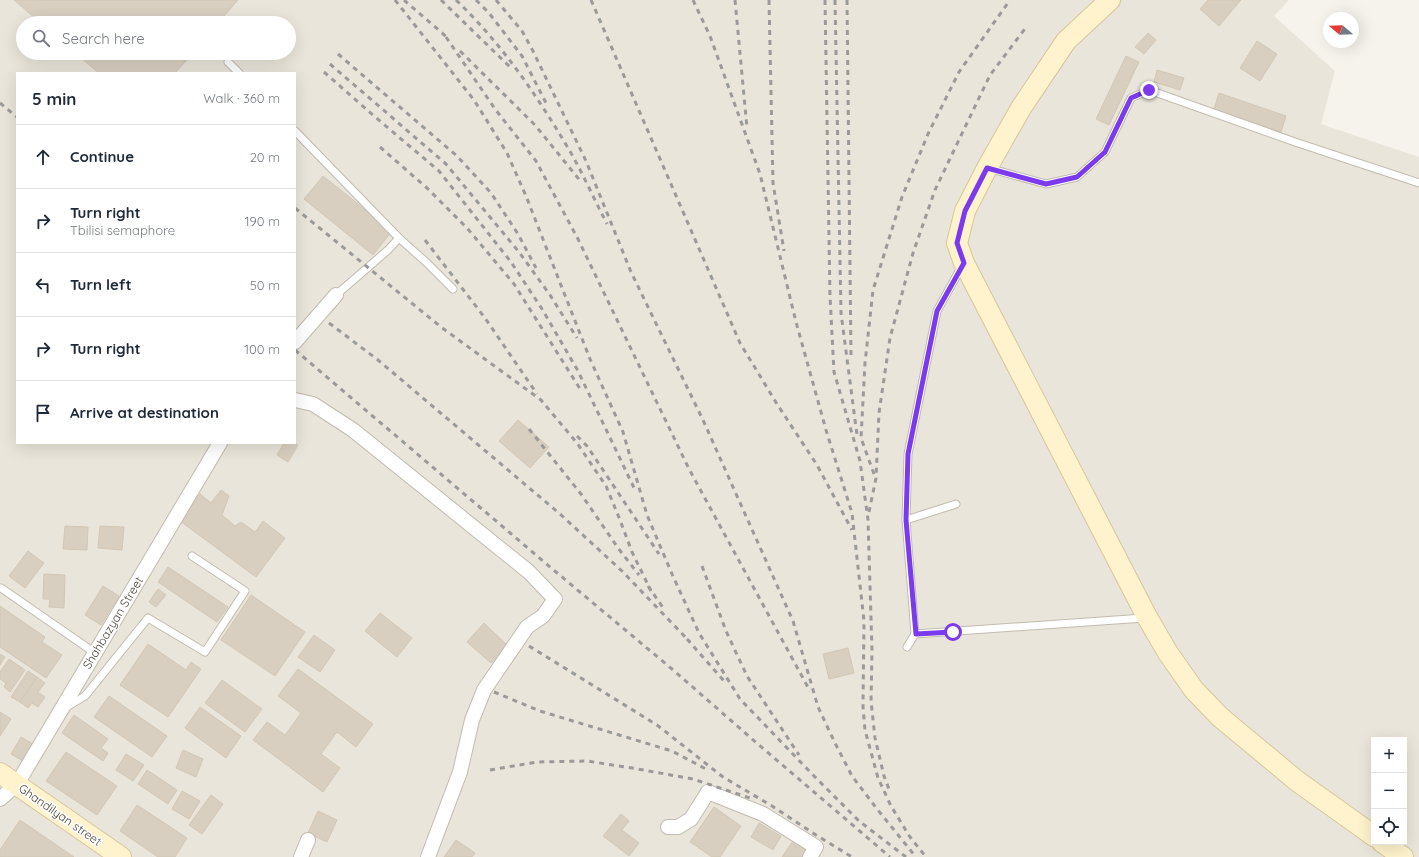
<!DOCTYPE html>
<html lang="en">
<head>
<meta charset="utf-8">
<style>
	body { margin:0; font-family:Quicksand,sans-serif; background:#f2f2f3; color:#1f2937 }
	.controls { position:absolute; right:12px; bottom:12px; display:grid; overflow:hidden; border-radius:0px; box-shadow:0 4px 16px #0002 }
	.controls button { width:36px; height:36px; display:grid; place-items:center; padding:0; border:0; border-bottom:1px solid #e0e1e3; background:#fff; color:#1f2937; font:20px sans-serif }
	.compass { position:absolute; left:1323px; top:12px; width:36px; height:36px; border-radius:50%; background:#fff; box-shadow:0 4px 16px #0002; rotate:289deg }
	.stop { position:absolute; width:12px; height:12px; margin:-9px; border:3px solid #7c3aed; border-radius:50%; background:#fff }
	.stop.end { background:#7c3aed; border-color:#fff; box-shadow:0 1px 4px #0008 }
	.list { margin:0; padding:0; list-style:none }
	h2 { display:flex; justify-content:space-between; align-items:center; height:52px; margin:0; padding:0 16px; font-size:17px }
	h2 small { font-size:13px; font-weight:400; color:#747a83 }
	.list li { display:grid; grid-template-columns:26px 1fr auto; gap:12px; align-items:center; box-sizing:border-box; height:64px; padding:0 16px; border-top:1px solid #e0e1e3 }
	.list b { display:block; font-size:15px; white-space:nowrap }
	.list p { margin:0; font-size:13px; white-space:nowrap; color:#747a83 }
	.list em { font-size:13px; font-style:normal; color:#747a83 }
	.icon { flex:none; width:22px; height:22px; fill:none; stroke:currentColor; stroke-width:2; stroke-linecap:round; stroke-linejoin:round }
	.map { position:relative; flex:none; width:1419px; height:857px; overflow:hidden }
	.search { position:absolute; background:#fff; box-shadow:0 4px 16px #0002; left:16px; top:16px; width:280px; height:44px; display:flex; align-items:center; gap:10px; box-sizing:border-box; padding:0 14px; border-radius:22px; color:#747a83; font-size:15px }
	.panel { position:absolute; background:#fff; box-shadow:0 4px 16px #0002; left:16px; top:72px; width:280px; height:372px; border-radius:0px }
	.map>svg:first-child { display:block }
</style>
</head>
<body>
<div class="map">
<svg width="1419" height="857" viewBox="0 0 1419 857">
	<rect width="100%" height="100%" fill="#f6f3ec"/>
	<path fill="#eae5da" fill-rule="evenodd" d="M0,0H1289L1274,16L1335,71L1321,124L1419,157V857H0ZM23,23H289V53H23ZM17,73H295V443H17ZM1374,740H1404V842H1374Z"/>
	<g fill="#d8cfc1" stroke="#d3c7b4">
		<path d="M14,0H238L218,23H41Z"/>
		<path d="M1208,0H1241L1219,26L1200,9Z"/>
		<path d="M1148,33L1156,40L1144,54L1135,47Z"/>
		<path d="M1257,41L1277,54L1260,81L1240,68Z"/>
		<path d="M75,53H193L175,73H99Z"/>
		<path d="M1126,56L1139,62L1109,125L1096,119Z"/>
		<path d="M1157,70L1184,78L1180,90L1154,82Z"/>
		<path d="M1219,93L1286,116L1281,132L1214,109Z"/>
		<path d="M323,176L392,231L373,255L304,199Z"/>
		<path d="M518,420L549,447L530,468L499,441Z"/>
		<path d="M284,443H295L298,445L288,462L277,455Z"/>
		<path d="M221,490L229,496L222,515L235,526L241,522L255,532L263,521L285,538L256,577L180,521L200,494L211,503Z"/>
		<path d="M65,526L88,527L87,550L63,549Z"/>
		<path d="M100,526L124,527L122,550L98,548Z"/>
		<path d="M28,551L44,563L25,588L9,576Z"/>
		<path d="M168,567L228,607L217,622L158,582Z"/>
		<path d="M44,574L65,575L64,608L49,607L50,599H43Z"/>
		<path d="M103,586L119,596L101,625L85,615Z"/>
		<path d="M158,589L166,595L156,607L149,602Z"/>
		<path d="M251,595L305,632L275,676L221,640Z"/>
		<path d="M0,606L45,637L42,642L62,655L46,678L0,647Z"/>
		<path d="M380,613L412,638L397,657L365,631Z"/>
		<path d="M484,623L507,645L491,663L467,642Z"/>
		<path d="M314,635L335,650L320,672L298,657Z"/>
		<path d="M148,644L186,670L191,662L201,669L168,717L120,685Z"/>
		<path d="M848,648L854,673L829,679L823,654Z"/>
		<path d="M0,654L5,657L0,665Z"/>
		<path d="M9,659L25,670L10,692L4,687L6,683L0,679V672Z"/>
		<path d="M298,669L373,724L356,747L337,732L321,754L340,768L323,792L253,740L267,722L285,735L301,713L278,696Z"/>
		<path d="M28,671L37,677L20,702L11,697Z"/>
		<path d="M37,677L45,683L38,692L45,697L38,707L32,703L28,708L20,702Z"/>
		<path d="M222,680L262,709L245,732L205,703Z"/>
		<path d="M109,696L167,736L152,757L94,717Z"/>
		<path d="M200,707L241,736L226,758L185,728Z"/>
		<path d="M0,712L11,719L0,736Z"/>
		<path d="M74,715L108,739L101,748L108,753L103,761L62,733Z"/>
		<path d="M21,737L33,744L23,761L11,754Z"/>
		<path d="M183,750L203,759L196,777L176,768Z"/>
		<path d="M66,752L117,786L97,815L46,781Z"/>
		<path d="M126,754L144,765L133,781L116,770Z"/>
		<path d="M147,770L177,790L168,804L138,784Z"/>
		<path d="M182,791L200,801L189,819L172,809Z"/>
		<path d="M211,795L223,804L202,834L189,825Z"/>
		<path d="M137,805L187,838L175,857H158L120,831Z"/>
		<path d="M714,807L741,826L720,857H712L690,842Z"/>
		<path d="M318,811L337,820L327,842L308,833Z"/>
		<path d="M621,814L629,821L622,830L639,843L629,856L603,836Z"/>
		<path d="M20,820L74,857H0V850Z"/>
		<path d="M759,823L781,836L773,850L751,837Z"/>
		<path d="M456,840L475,853L472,857H444Z"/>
		<path d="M793,841L807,851L803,857H782Z"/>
	</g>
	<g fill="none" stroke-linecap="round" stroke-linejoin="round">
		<g stroke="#c2bbae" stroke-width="9">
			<g id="lane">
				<path d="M228,62L239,73"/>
				<path d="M295,131L399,238L427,263L453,289"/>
				<path d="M988,168L1046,184L1077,177L1105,152L1131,98L1149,90L1295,142L1419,183"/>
				<path d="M336,295L388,250L399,238"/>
				<path d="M906,520L956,504"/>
				<path d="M1,588L95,653"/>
				<path d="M915,634L906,520L908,454L937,311L962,266"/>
				<path d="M907,647L915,634L1144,618"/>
				<path d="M65,708L85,696L148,618L205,652L245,591L192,556"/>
			</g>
		</g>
		<g stroke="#c2bbae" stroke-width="16">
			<g id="street">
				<path d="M295,342L336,295"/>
				<path d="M295,400L313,404L353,430L529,572L555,599L543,616L527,627L484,690L472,720L460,772L428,857"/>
				<path d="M0,799L17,784L220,443"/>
				<path d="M668,827H678L691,819L708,792L763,814L816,847L810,857"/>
				<path d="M301,857L308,840"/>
			</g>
		</g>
		<g stroke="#d6c79b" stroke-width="22">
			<g id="secondary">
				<path d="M1110,0L1066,41L1021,108L987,168L965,211L957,243L964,263L1147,617L1168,653L1194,690L1220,717L1297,781L1374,836"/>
				<path d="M0,773L121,857"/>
				<path d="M1382,842L1403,857"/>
			</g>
		</g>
		<use href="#lane" stroke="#fff" stroke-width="7"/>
		<use href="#street" stroke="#fff" stroke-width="14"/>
		<use href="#secondary" stroke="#fff3cd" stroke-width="20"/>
		<g stroke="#9a9a9a" stroke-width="3" stroke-dasharray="5 5" stroke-linecap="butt">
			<path d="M395,0L474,100L507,153L526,196L590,359L623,432L647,515L672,574L699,633L740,699L813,775L859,821L906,857"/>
			<path d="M404,0L449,39"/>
			<path d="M441,0L510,67"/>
			<path d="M456,0C503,45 538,97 571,153C584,176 595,201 607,224"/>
			<path d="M476,0L489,13L522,56L546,103"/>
			<path d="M496,0L522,31L533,51L586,161L631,272L703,420L793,621L818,707L835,743L852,776L877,809L916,857"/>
			<path d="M591,0L740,343L777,404L817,465L852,530"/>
			<path d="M693,0L710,36L760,174L796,322L826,430L852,513L864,621L863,707L865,730L878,778L891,806L910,837L926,857"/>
			<path d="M735,0L747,128"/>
			<path d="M769,0L773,183L784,251"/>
			<path d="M825,0L830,296L834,372L860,461L868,520L872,651L871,701L875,738L884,776L889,789"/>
			<path d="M835,0L841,313L857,435"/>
			<path d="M847,0L851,355"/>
			<path d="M446,37L495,109L536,161L578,239L689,469L810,691"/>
			<path d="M460,51L535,125L582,183"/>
			<path d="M338,54L457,156L491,193L518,234L536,268"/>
			<path d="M330,64L446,164L519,252L550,295L577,338"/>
			<path d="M324,72L374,116L439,171L511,262L542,309L578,371L636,492"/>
			<path d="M0,103L17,117"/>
			<path d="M380,147L427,188L467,228L514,284L582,392"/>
			<path d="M295,208L441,327L541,400L577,443L606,486L620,520L632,552L651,591"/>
			<path d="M425,240L485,318L537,394"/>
			<path d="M329,323L378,360L560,514L622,571L690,642"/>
			<path d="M295,350L556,572L672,669L759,745L890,857"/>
			<path d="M529,429L581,494L618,548L639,575"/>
			<path d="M577,436L587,446L659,554"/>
			<path d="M874,474L861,438L865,363L873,290L902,197L928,134L959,72L1010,0"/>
			<path d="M869,512L876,478L879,413L890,338L913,253L935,190L990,75L1027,26"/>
			<path d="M702,566L726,631L747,676L799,755"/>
			<path d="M648,586L664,609"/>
			<path d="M687,639L724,681"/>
			<path d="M529,646L657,725L723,777L772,806L816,835L852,857"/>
			<path d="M494,692L540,711L672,751L706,769"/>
			<path d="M490,770L537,762L587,761L632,768L693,779L753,799"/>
		</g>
	</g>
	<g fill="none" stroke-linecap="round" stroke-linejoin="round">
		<path stroke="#7c3aed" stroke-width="5" d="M953,632L916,634L906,520L908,454L937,311L964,263L957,243L965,211L987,168L1046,184L1077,177L1105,152L1131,98L1149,90"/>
	</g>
	<g text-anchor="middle" stroke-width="3" stroke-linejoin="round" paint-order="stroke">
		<g font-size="12" fill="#4b4439" stroke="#fff">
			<text transform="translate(113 623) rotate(-59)" y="4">Shahbazyan Street</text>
			<text transform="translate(60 815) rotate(35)" y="4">Ghandilyan street</text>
		</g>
	</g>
</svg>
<div class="controls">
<button>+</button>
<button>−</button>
<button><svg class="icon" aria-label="locate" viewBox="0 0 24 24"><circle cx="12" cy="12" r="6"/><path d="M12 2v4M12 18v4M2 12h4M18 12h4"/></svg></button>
</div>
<svg class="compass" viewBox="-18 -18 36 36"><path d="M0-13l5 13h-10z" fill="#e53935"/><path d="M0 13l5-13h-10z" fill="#747a83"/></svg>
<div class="stop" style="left:953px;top:632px"></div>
<div class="stop end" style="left:1149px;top:90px"></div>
<div class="search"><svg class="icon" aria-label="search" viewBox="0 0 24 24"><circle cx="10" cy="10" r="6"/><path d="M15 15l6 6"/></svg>Search here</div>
<section class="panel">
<h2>5 min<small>Walk · 360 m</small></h2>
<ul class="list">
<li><svg class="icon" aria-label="ahead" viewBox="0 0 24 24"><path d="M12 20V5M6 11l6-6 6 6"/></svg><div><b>Continue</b></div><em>20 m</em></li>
<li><svg class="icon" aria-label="right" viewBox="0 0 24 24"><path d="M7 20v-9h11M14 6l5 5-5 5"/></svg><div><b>Turn right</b><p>Tbilisi semaphore</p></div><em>190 m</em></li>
<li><svg class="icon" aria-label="left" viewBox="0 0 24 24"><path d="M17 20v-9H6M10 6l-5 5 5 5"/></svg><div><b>Turn left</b></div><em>50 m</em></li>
<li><svg class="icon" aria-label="right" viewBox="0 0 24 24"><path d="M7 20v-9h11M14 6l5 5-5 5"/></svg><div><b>Turn right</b></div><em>100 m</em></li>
<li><svg class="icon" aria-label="arrive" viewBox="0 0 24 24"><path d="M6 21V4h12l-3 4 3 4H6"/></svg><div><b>Arrive at destination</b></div></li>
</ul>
</section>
</div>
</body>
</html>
